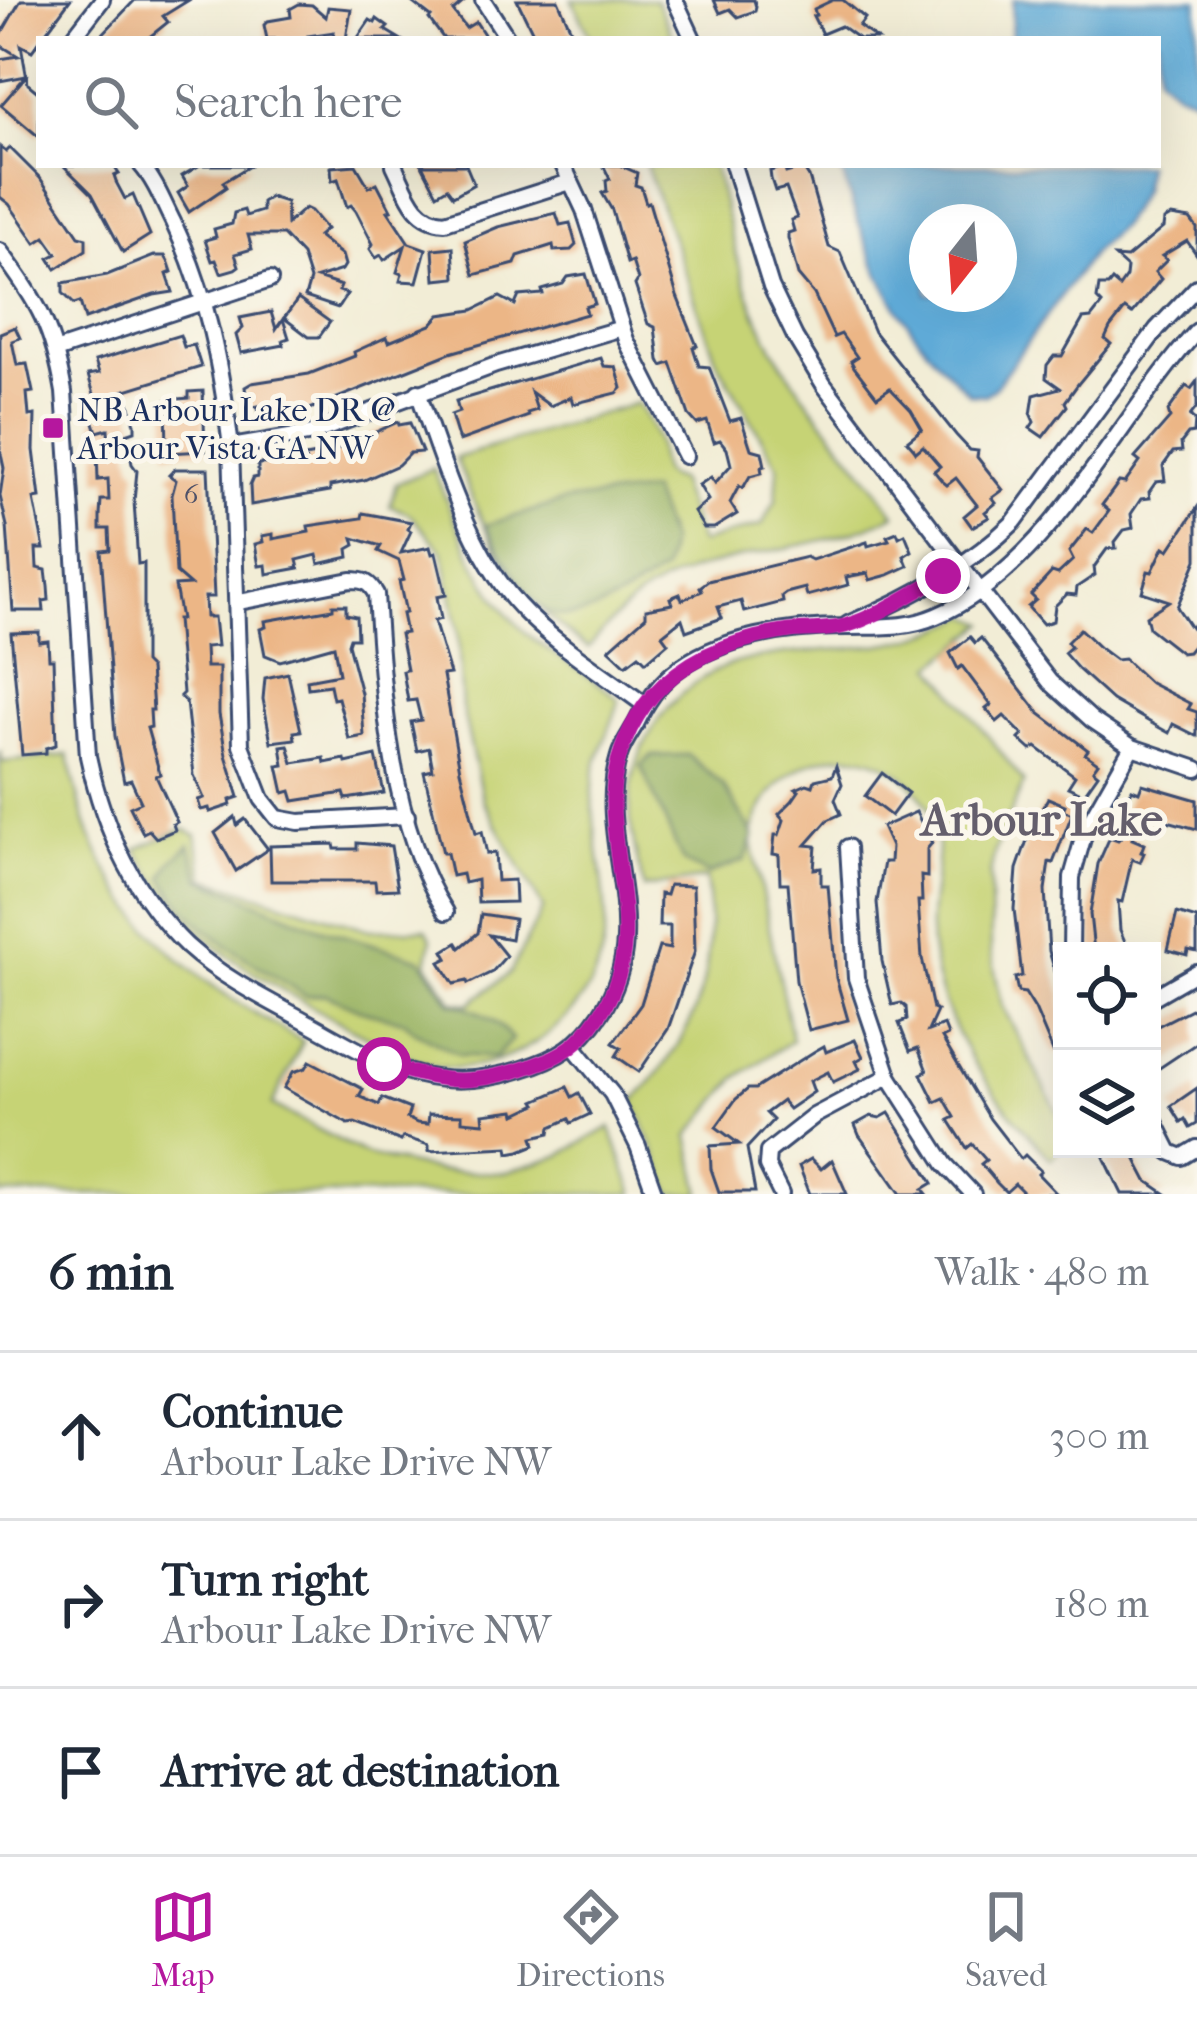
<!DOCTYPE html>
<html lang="en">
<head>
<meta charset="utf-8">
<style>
	body { margin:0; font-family:"IM FELL French Canon",serif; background:#f6f6f7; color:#1f2937 }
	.controls { position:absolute; right:36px; bottom:36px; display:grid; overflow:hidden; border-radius:0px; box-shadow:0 12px 48px #0002 }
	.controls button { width:108px; height:108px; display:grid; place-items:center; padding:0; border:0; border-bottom:3px solid #e0e1e3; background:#fff; color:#1f2937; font:60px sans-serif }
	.compass { position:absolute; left:909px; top:204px; width:108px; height:108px; border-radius:50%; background:#fff; box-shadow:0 12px 48px #0002; rotate:197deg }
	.stop { position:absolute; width:36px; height:36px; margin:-27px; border:9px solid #b5179e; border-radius:50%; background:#fff }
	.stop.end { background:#b5179e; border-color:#fff; box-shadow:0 3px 12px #0008 }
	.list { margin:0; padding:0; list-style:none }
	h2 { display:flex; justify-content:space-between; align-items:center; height:156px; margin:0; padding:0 48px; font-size:51px }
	h2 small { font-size:39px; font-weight:400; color:#747a83 }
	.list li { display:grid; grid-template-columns:78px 1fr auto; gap:36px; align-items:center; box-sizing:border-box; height:168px; padding:0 48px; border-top:3px solid #e0e1e3 }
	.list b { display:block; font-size:45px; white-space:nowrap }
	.list p { margin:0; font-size:39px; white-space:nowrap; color:#747a83 }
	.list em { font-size:39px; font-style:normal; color:#747a83 }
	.icon { flex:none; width:66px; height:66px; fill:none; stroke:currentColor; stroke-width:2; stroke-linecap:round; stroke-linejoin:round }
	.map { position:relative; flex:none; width:1197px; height:1194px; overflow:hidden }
	.search { position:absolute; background:#fff; box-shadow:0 12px 48px #0002; left:36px; right:36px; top:36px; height:132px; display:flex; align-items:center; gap:30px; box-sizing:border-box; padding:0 42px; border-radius:0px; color:#747a83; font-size:45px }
	.sheet { height:660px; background:#fff }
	nav { display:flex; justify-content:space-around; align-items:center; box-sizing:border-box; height:168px; border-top:3px solid #e0e1e3; background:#fff; font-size:33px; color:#747a83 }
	nav a { display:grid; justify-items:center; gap:6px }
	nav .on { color:#b5179e }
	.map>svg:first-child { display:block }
</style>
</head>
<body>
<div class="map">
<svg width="1197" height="1194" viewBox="0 0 1197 1194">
	<rect width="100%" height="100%" fill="#fbf7ec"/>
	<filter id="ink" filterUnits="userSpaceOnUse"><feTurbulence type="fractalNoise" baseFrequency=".00833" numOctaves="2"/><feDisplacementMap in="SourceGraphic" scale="24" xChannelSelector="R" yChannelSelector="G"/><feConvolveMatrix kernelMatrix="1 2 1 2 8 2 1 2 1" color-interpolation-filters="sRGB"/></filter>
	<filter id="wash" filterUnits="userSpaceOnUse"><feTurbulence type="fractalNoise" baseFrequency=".004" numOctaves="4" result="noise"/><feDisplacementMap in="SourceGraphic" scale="48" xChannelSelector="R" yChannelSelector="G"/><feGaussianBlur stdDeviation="2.7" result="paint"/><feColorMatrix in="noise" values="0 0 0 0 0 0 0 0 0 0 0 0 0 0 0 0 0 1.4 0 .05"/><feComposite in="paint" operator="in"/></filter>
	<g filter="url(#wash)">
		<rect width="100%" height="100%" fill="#f2edd6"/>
		<g fill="#c6d375" stroke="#70816a" stroke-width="3">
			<path d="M572,0H656L674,39H592Z"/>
			<path d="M646,165H713C729,220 739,282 765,333C799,400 853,453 895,514C819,555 723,546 648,591C625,606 606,627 588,648C510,593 490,544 456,458L637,403C644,415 653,427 656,440C662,460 654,475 678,480L700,543L762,525L776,500L778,466L717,361Z"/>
			<path d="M433,468C458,525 479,590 526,633C555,658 592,674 619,700C612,730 594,754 593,787C590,850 621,914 595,975C571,1031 502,1074 441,1067C406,1063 246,972 217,947C185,920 157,885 136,849L184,829L196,835L205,878L370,930L426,929L432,939L427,963L453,1002L469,1004L510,973L543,908L483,801L462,707L458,631L443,551L408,513L390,506L396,484Z"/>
			<path d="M969,615L986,623L933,666L1024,782L995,850L990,875L991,952L1002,1005L1062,1121V1148L1051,1159C990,1093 934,1024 930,930C928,886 951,846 927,805C880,723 768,749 751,839L792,1040L736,1078L689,1136L701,1194H672L634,1101C699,1034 718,969 706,878L644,888C638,862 630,834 630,807C630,740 680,674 747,660C825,643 895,658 969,615Z"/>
			<path d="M0,750L2,762L68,755C75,782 80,812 91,837C137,942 206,987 303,1041L272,1105L367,1155L438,1171L504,1173L559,1156L610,1127L634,1194H0Z"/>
		</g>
		<g fill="#9cb566" stroke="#5c7262" stroke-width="3">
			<path d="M651,491L670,541L664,571C632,589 572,639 537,604C517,583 501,550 485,525L565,501Z"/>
			<path d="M688,755L723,785L754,836L745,860L709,874L683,862L641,766L651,756Z"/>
			<path d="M190,845L201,879L320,928L421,959L451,1003C475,1007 497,1020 512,1039L495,1058L460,1055L416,1032L404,1021L366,1012L325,994L306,996C254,962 193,933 163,877L172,861Z"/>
		</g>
		<g fill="#5faad7" stroke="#3d6c9a" stroke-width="3" fill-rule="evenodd">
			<path d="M1013,0H1197V99L1176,91L1158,75V39H1011Z"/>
			<path d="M840,165H1146L1142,190L1122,224L1092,253L996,386L985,395L970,394C894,324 869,262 840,165ZM927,222H999V294H927Z"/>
		</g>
		<g id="blocks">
			<g fill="#ecb686">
				<path d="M21,0H70L32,51L21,45L28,84L39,93V137L1,105L26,76L0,81V59L18,56L0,45V36Z"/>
				<path d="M135,0H189L163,16L168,22L147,39H98Z"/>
				<path d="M409,0H466L453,11L466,28L476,22L487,39H444L429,19L431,17Z"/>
				<path d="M517,0H558L575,39H536Z"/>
				<path d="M714,0H754L756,7L755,11L738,17L730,9L720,13Z"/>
				<path d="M833,0H843L865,18L859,26L877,39H859L841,26L822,34L813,16L816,15L814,9Z"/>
				<path d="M299,4L312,5L326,17L328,7L351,9L346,39H333L334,32L308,36L309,39H267L264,25L268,21L291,17L290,9Z"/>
				<path d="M377,19L388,27L385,30L400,39H357L370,20L375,23Z"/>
				<path d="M0,147L6,152L10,148L40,178L79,236L86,238V250L56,269L49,258L57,254L45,237L36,243L9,204L0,197Z"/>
				<path d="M63,165H113L119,174L114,176L116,182L125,199L133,195L150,235L123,252L92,194Z"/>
				<path d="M200,165H251L223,182L226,187L189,212L178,193L188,186L182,176Z"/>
				<path d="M356,165L369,187L377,183L391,210L388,211L409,243L426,249L417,282L400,281L402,274L397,272L405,246L384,260L381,255L376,258L370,249L373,244L356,211L351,205L347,207L338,179L332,181L331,167Z"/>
				<path d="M422,165H466L474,184L453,196L447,188L437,194Z"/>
				<path d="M603,165H619L637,173L635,185L641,187L646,203L649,202L677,296L697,346L693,347L699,366L709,367L730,421L741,418L751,449L762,452L765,466L761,467L762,473L750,476L743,488L739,486L730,503L737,514L714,528H704L694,512L708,500L699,485L711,477L715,483L731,465L727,449L720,440L714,442L707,421L697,424L689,415L671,363L662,366L659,360L655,327L648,324L635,285L638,280L632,261L627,263L612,210L602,193L607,191L606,181L610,179Z"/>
				<path d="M784,167L786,173L803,168L809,177L829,247L840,252L874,332L956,435L970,450L978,451L977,457L1003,490L992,498L996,503L985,512L989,517L972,527L964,516L977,505L956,478L947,485L942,481L934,471L940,466L923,446L916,452L914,449L907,441L922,429L911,410L890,388L877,397L854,367L851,361L857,357L841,334L834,337L814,294L798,275L788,238V233L794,231L791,220L797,218L786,188L775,191L771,179L770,171Z"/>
				<path d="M270,197L286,202L287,224L305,208L311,211L326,229L318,236L342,255L345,265L342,270L317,278L341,286L339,291L347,294L338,308L305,297L310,280L302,255L283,235H248L252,249L235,254L239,266L235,269L221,273L216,260L212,261L205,240L216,237L214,229L232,224L234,213L244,210L246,216L262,211V202Z"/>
				<path d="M556,213L560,225L570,223L576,245L571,250L554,251L553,245L518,256L515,264L474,275L465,241L498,227Z"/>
				<path d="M1171,216L1190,219L1197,228V255L1187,241L1162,256L1167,260L1155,272L1161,279L1132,314L1125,309L1110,328L1105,339L1111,344L1078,384L1065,402L1067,406L1043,437L1030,428L1034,422L1031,415L1034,395L1060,388L1046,378L1047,365L1054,356H1062L1083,319L1091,318L1102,304L1097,299L1099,286H1108L1112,281L1119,287L1126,277L1127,268L1115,257L1127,258L1163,228L1164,220Z"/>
				<path d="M453,247L455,278L435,280L433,249Z"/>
				<path d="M154,256H165L169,263L172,272L167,274L173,292L154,295L85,319L80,302L74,304L63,293V283L107,275Z"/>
				<path d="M586,274L595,304L585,307L587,314L450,353L300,413L259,418L258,406L248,408L245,387L252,383L309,374L355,356L354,352L387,337L389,342L431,325L440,315L473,310L500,297L515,305L519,296L543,294L542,290L563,284L568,277Z"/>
				<path d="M298,299L330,322L319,337H309L284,318Z"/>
				<path d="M271,312L276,329L283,319L289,338L283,340L284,345L241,353L236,335L243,328L240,318Z"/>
				<path d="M15,327L20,338L12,341L17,365L27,364L33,392L27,393L29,416L35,415L34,450L40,498L34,499L44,549H36L37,568L46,570L48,586L49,600L43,601L44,611H13L7,526L0,496L4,468L0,449V333Z"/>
				<path d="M180,335L184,347L194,345L201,367L116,393V397L127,396L135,424V431L126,434L132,464L137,471L134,501L138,564L144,563V663L150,669L153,710H150L151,727L147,728L160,774L156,776L177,822L173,824L175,830L156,838L149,830L143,833L130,807L141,802L131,780L124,782L115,736L101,551L110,550L109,529H100V516L101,500H109L108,479L98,480L97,451L109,450L108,429L97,432L93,419L101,417L88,375L99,373L95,361Z"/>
				<path d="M601,358L604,366L616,367L622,388L617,393L573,404L571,397L550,406L531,392L537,410L527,413L529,416L459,441L451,415L459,412L456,401Z"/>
				<path d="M1197,381V407L1190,416L1195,420L1194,433L1188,434L1181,443L1182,451L1173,452L1163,466L1165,481L1156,482L1149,492L1150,498L1141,499L1131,514L1133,528L1124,530L1115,542L1116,548L1107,549L1094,567L1095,575L1077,587L1076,595L1067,594L1055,606L1053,621L1043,624L1028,607L1036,600L1031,595L1052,572L1058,574L1073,560L1069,552L1087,529L1093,533L1109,511L1102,505L1119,482L1125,483L1140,462L1135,458L1170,418L1168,411L1186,386L1191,389Z"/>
				<path d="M203,391L205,451L167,453L166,400L189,398V392Z"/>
				<path d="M398,422L399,425L410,423L422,452L410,453L398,465L364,480L330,486V491L251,505L250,485L253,478L258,477V464L306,462L305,457L331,452Z"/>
				<path d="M175,469H208L214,597H205L206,617H214L217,646L205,647L206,667H219V714L226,755L239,797L230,800L231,805L210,812L209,808L201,810L198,800L204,798L194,775L186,702L180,696L183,693L177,619H181L175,586L190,585L176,573L172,495L176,480L169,475Z"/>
				<path d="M1197,508V560L1177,607L1191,628L1197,620V641L1188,652L1181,653L1149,628L1146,616L1169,601L1142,592L1148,571L1152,572L1164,547L1169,550Z"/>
				<path d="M363,513L411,522L408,529L411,531L401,553L430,547L432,554L436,553L446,595L437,597L441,619L434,621L450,674L443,675L460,770L476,833L482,831L487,854L495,853L497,881L514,880L515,902L478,903L477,880L464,883L462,874L452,876L447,853H443L424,772L433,770L429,748L417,751L411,722L421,720L416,700L408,701L403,671L407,670L400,634L406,633L402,614L406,613L399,581L404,580L399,561L378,551L381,546L353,538L355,545L348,549L349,557L319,564L317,555L297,560L299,568L267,574L266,565L259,566L255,544L263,542L262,536L273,534V539L309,532L308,526L362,518Z"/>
				<path d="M897,532L899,537L905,534L912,551L904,556L908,566L888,575L870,580L868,573L846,577L848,585L807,596L805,588L786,593L782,596L783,602L744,612L741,601L718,607L722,618L686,631L682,619L662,635L668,643L646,662L639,655L626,665L609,649L646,616V609L672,604L670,598L680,594L682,600L702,591L700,587L708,581L806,557L812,560L867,542L868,546L889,540L887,536Z"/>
				<path d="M333,605H346V614L356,616L357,638H350L348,644L361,693L364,736L349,739L338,698L333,699L330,685L308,688L307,680L339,674L334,646L280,661L265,655L260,629L266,627L265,621L333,609Z"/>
				<path d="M1080,629L1100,648L1116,660L1124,659L1150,683L1191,704L1188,709L1197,712V736L1173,724L1169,733L1153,724L1112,700L1079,670L1064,653L1071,647L1067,642Z"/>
				<path d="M39,632V642L48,641L49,659H53L56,745L46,748V753L22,755L11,633Z"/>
				<path d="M970,637L975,643L981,638L1039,713L1088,750L1085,754L1098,763L1093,770L1098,774L1084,794L1068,787L1075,776L1036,747L1031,750L1019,739L1023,735L1004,716L997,722L986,709L991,705L962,666L958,669L950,653Z"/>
				<path d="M288,673L301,731L294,732L295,739L271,742L263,699L265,678Z"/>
				<path d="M288,745L293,763L324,758L325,763L345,759L346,763L376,756L384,793L346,799L344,793L294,801L291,791L284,793L278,766L284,765L281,746Z"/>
				<path d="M836,766L842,784L835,799L841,814L828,820L806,845L816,846L814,869L821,868V885H828L836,978L848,1020L809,1030L796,981L788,883H780L779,855L773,854L775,835H779L784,820L779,814L792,801L799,791L796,789L807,784L813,786L815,780L832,776Z"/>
				<path d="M882,773L908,793L891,816L865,796Z"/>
				<path d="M1142,784L1197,800V829L1142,814L1132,839L1144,844L1141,852L1144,853L1140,862L1132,859L1122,902L1118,901L1120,930L1129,951H1094L1090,914L1098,864L1110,837L1118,840L1123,835L1130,816L1123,813L1132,789L1139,792Z"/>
				<path d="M1048,798L1065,805L1063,810L1072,814L1053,863L1049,862L1045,890L1049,951L1062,995V1050L1054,1054L1035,1009L1025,993L1018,992L1015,978L1022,976L1014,909L1017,869L1032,826Z"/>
				<path d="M916,812L932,843L927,849V877L921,876L922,901H918L922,958L933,1009L937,1011L928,1031L944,1025L948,1035L942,1038L990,1119L1021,1159L1025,1155L1041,1171L1038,1174L1057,1194H1025L1015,1184L1006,1192L997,1183L981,1164L986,1160L972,1144L967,1148L949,1120L955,1117L944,1098L935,1102L921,1074L927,1071L918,1048L910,1051L899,1023L907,1020L906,1007L901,1003L892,1005L882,961L877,902L884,862H890L891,847L882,827Z"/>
				<path d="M235,817L237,825L245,819L268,849L236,871L215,833Z"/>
				<path d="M357,843L391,846L398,889L376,890L375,881H271L270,846L334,844L335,849H357Z"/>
				<path d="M669,885L693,886L695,951L668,1029L639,1072L616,1056L621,1048L613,1043L641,1004L659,947L670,949V926H659L660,894L666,895Z"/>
				<path d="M1177,913L1197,919V952L1188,950L1187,955L1168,950Z"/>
				<path d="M481,914L514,919L511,939L489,935L506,956L492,972L468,984L467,981L454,984L440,962L448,958L444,951L457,943L460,948L478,933Z"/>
				<path d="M1197,1006V1043L1158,1069L1152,1068V1029Z"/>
				<path d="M855,1040L863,1057L856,1061L860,1069L833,1082L828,1072L810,1081L814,1092L789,1109L782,1101L766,1113L773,1120L747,1148L755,1192H719L711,1169L710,1146L739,1144L716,1127L736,1099L748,1089H755L815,1051L824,1046L826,1052Z"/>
				<path d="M310,1061L363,1089L359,1096L379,1105L382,1098L410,1109L407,1118L417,1123L428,1124L429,1114L462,1115V1121L484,1123L483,1114L515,1110L516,1114L537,1104L535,1101L567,1087L572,1097L579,1093L590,1114L571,1123L569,1119L551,1127L550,1133L533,1137L535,1145L520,1151L509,1153L508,1147L429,1151V1145L403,1137L401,1141L355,1123L348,1124L284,1088L293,1072L306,1068Z"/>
				<path d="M1197,1088V1124L1190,1128L1185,1119L1181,1122L1171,1106Z"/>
				<path d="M889,1113L933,1183L923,1189L927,1194H901L859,1135L855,1125L871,1116L880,1118Z"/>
				<path d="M1118,1149H1135L1140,1157L1136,1160L1147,1181L1166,1194H1122L1104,1157Z"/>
				<path d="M811,1159L821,1169L832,1160L847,1194H810L799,1166Z"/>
			</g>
		</g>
	</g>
	<g filter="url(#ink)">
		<use href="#blocks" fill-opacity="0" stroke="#3b4c70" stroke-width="3"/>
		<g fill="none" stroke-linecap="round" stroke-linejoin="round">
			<g stroke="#3b4c70" stroke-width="20">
				<g id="minor">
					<path d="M483,0L508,39"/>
					<path d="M675,0L693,39"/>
					<path d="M72,39L102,0"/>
					<path d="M141,165C155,181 163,202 173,222C208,295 221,367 231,447L313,433L496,365L622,328"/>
					<path d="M394,165C407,191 413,220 445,222L570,182"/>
					<path d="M563,165L584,210L626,340L685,456"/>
					<path d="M733,165L771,287L795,337L824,385L951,553L1050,682L1092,720L1132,747L1197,769"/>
					<path d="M0,251C39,303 53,328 64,392L88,756C103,827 134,895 187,946C220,976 263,998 302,1019C381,1062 429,1099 522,1069C558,1058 580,1045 601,1013C658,928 593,840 619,756C622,745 630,734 636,724C645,705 657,686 673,673C718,636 791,627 846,627C878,626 906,629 936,616C1049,568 1117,419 1197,331"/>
					<path d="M58,350L270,280"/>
					<path d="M418,392C443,463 472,562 528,615C563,649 606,676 645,705"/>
					<path d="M231,447L241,745L262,799L277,818L299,822L407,816"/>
					<path d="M239,602L351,580C364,580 369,582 376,594C382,694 391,827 446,912"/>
					<path d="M848,624C908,599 968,567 1014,522L1157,329L1197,287"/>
					<path d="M848,847L856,978L889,1076"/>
					<path d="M1071,951L1072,877L1086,828L1132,747"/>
					<path d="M1152,998L1197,972"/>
					<path d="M574,1047L612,1094L638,1146L655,1194"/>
					<path d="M1152,1116L1170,1152L1182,1157L1197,1148"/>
					<path d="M781,1194L767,1166L768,1152L814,1116L889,1076L945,1164L973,1194"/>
				</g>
			</g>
			<use href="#minor" stroke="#fff" stroke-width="14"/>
		</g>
	</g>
	<g fill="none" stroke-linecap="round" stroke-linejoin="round" filter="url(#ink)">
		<path stroke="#b5179e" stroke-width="15" d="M384,1064C443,1084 474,1086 534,1065C564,1055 580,1043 598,1017C649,945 611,873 613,795C614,760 630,721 653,695C689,655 738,638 790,631C808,629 828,631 845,626C879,616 912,593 943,576"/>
	</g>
	<rect fill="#b5179e" stroke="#fbf7ec" stroke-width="4.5" x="41" y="416" width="24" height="24" rx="6"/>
	<g text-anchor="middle" stroke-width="10" stroke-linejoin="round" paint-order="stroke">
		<g font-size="27" fill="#4f5168">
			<text x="191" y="503">6</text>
		</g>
		<g font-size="33" fill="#1b2f5e" stroke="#fbf7ec" text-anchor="start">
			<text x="77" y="421">NB Arbour Lake DR @<tspan x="77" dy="38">Arbour Vista GA NW</tspan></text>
		</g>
		<g font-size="45" font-weight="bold" fill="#645e6c" stroke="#fbf7ec">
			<text x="1042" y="835">Arbour Lake</text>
		</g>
	</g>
</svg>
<div class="controls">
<button><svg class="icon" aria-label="locate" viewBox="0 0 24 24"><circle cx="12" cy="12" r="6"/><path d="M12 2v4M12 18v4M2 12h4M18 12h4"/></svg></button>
<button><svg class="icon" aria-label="layers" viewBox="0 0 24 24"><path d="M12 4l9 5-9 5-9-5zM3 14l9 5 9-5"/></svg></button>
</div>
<svg class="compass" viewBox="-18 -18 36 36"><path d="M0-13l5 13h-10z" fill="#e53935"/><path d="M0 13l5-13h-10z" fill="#747a83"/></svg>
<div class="stop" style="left:384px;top:1064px"></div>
<div class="stop end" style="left:943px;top:576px"></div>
<div class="search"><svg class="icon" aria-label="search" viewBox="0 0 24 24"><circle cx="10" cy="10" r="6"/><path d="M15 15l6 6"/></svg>Search here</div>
</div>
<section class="sheet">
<h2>6 min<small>Walk · 480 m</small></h2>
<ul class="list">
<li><svg class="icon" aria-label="ahead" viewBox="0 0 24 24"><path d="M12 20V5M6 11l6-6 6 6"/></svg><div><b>Continue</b><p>Arbour Lake Drive NW</p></div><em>300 m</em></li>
<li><svg class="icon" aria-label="right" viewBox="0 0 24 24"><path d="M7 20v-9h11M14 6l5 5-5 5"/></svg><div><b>Turn right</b><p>Arbour Lake Drive NW</p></div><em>180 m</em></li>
<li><svg class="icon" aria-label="arrive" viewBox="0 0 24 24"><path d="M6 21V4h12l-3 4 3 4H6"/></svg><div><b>Arrive at destination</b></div></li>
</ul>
</section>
<nav>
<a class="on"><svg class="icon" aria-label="map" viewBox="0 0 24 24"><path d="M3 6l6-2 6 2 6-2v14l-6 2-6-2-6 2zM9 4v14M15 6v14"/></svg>Map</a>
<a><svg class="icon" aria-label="directions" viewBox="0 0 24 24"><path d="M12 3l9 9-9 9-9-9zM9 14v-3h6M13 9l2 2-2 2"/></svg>Directions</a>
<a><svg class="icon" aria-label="saved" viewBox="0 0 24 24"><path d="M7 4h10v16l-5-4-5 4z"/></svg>Saved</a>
</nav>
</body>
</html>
